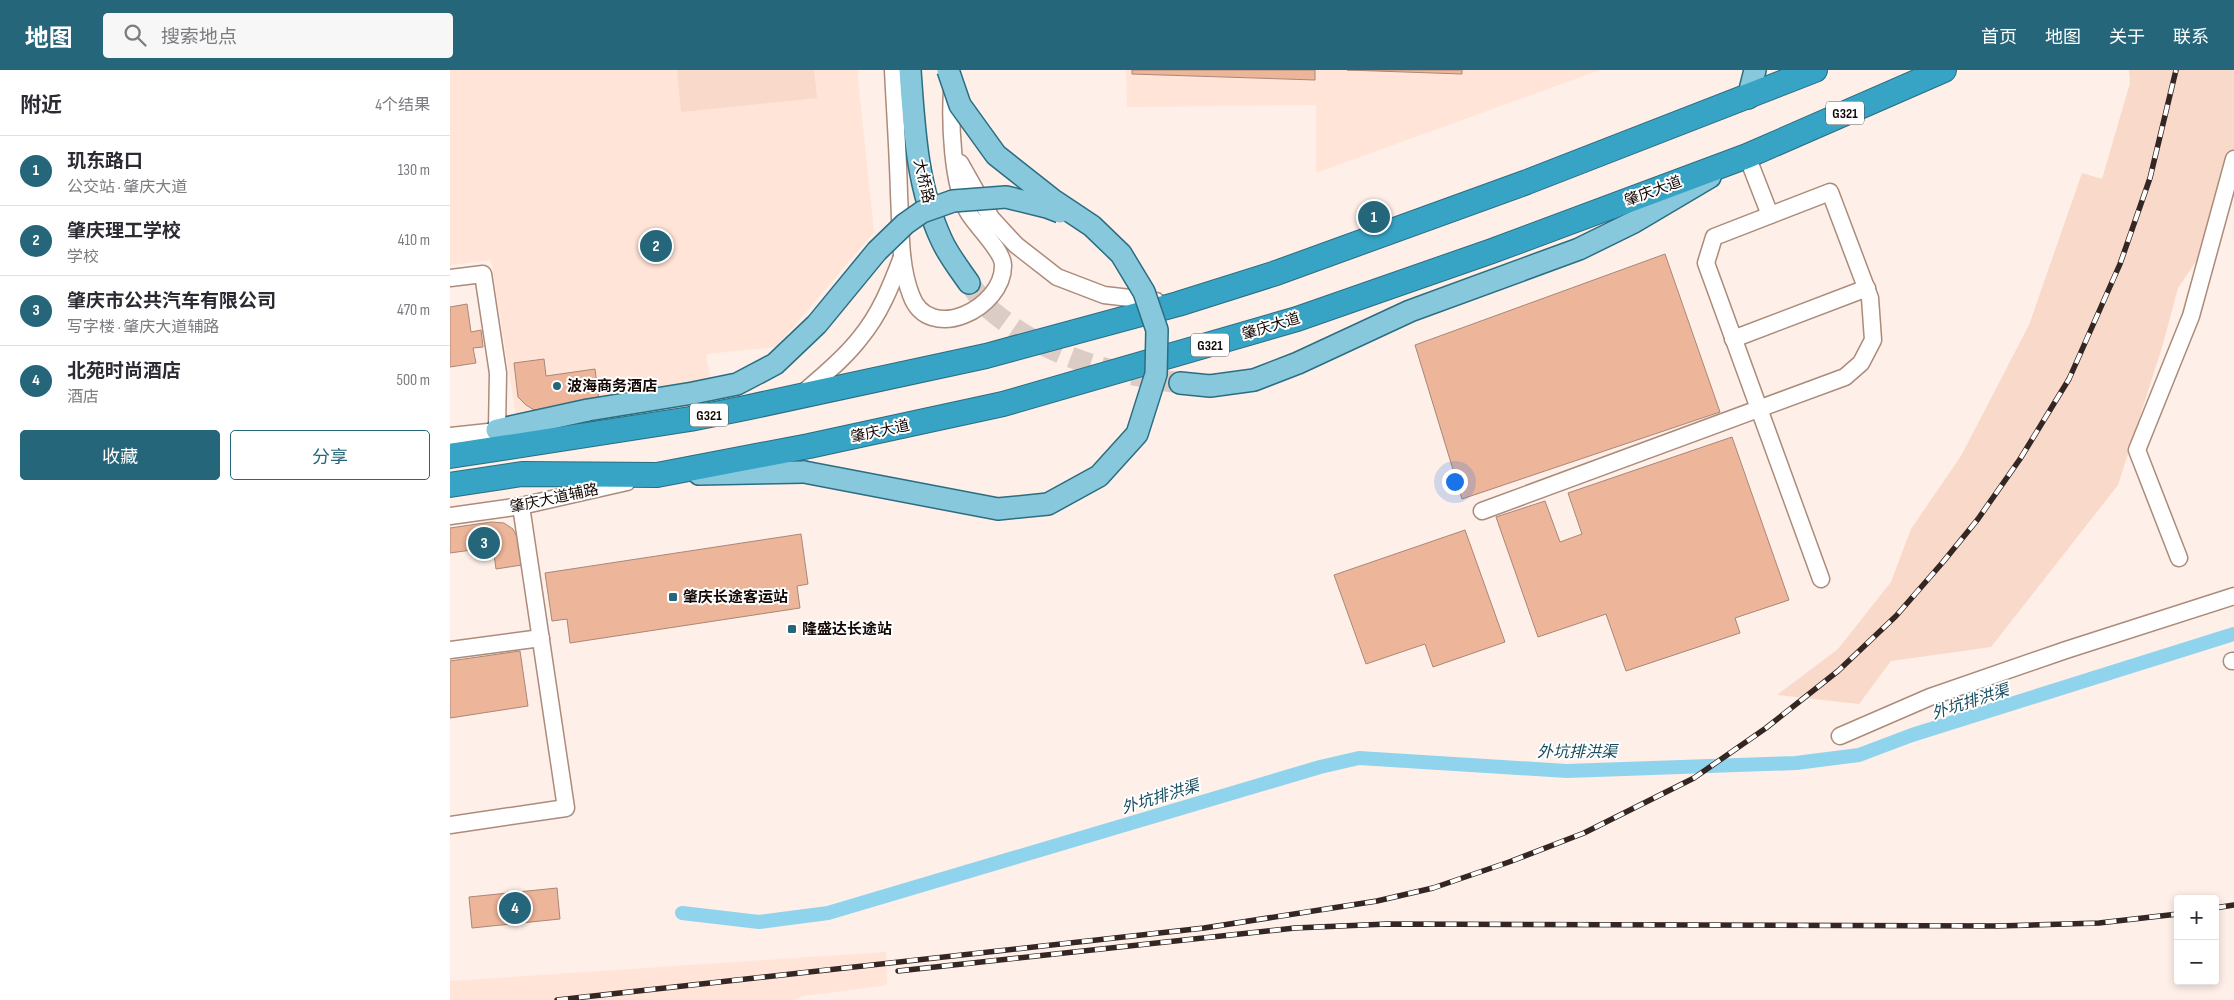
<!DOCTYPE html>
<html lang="zh">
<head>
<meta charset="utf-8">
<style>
	body { margin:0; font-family:"Sofia Sans Condensed","Noto Sans SC",sans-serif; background:#f7f7f7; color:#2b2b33 }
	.controls { position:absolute; right:15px; bottom:15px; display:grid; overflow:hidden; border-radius:5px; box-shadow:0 2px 8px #0003 }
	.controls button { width:45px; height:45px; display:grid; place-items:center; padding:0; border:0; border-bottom:1px solid #e1e1e2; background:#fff; color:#2b2b33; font:25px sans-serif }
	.you { position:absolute; left:1004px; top:411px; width:18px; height:18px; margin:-12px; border:4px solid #fff; border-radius:50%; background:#1a73e8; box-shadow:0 0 0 8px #1a73e833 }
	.badge { display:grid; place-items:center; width:32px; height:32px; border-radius:50%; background:#26667b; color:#fff; font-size:16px; font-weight:700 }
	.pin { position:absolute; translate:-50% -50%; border:2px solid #fff; box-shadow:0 1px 5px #0006 }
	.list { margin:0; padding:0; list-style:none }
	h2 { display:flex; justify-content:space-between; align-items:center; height:65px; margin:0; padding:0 20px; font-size:21px }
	h2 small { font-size:16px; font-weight:400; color:#7c7c81 }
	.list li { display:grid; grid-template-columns:32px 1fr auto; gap:15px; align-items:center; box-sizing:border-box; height:70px; padding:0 20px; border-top:1px solid #e1e1e2 }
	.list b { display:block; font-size:19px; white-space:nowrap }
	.list p { margin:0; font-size:16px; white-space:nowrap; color:#7c7c81 }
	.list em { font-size:16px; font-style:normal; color:#7c7c81 }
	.actions { display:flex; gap:10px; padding:15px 20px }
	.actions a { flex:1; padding:11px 0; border:1px solid #26667b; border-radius:5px; text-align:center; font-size:18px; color:#26667b }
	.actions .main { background:#26667b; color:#fff }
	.icon { flex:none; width:28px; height:28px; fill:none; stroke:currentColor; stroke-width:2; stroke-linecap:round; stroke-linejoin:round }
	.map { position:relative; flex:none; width:1784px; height:930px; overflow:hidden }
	header { display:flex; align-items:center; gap:30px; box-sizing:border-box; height:70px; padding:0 25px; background:#26667b; color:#fff }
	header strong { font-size:24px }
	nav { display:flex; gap:28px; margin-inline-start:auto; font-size:18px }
	.search { width:350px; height:45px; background:#f7f7f7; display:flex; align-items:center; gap:12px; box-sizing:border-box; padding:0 18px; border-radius:5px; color:#7c7c81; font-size:19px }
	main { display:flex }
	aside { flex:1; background:#fff }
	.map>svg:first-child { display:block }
</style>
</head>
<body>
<header>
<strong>地图</strong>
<div class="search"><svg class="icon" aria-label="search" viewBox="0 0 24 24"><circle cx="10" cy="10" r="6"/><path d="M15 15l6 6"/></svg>搜索地点</div>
<nav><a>首页</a><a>地图</a><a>关于</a><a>联系</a></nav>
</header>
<main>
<aside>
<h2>附近<small>4个结果</small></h2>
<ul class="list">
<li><span class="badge">1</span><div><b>玑东路口</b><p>公交站 · 肇庆大道</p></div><em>130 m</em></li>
<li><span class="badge">2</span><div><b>肇庆理工学校</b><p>学校</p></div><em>410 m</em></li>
<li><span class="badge">3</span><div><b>肇庆市公共汽车有限公司</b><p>写字楼 · 肇庆大道辅路</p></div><em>470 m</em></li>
<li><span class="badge">4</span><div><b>北苑时尚酒店</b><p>酒店</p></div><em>500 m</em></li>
</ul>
<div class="actions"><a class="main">收藏</a><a>分享</a></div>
</aside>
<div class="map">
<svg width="1784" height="930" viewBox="0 0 1784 930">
	<rect width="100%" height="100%" fill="#feefe8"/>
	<g fill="#ffe4d7">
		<path d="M0,0H407L424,162L326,277L256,284L261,314L66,346L41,190L0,195Z"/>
		<path d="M676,0H1150L866,103V35L677,37Z"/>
		<path d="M436,882L437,915L354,926L342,930H0V911Z"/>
	</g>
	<g fill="#f9d9c9">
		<path d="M227,0H364L367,28L231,42Z"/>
		<path d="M1679,0H1784V84L1762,168L1728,218L1713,274L1668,415L1541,577L1441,591L1409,634L1327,625L1388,579L1441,512L1461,459L1511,386L1579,255L1632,103L1652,109L1680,13Z"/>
	</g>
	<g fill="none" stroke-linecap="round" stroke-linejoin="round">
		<path stroke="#90d3ec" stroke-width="14" d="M232,843L309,852L378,843L870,697L909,688L1117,701L1346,693L1409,685L1462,665L1784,564"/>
	</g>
	<g fill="#edb599" stroke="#a98777">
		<path d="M682,0H865V10L682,4Z"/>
		<path d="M897,0H1012V4Z"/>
		<path d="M1215,184L1270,342L1012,429L965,275Z"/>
		<path d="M17,234L21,262L31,260L33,277L23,278L26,293L0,297V237Z"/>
		<path d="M94,289L96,306L145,299L149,331L84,340L76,335L68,327L64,293Z"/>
		<path d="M1282,367L1339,530L1285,548L1290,563L1176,601L1156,544L1088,567L1046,447L1095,431L1110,472L1132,464L1118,423Z"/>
		<path d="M41,452L54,453L63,459L68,469L72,495L46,499L43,477L0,483V458Z"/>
		<path d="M1015,460L1055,572L983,597L975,574L916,594L884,505Z"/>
		<path d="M351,464L358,514L347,516L350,538L120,573L117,549L102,551L95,503Z"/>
		<path d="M70,581L78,636L0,648V591Z"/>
		<path d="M107,818L110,849L22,858L19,827Z"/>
	</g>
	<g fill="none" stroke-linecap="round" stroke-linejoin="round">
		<path stroke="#dbccc6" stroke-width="21" stroke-dasharray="21 11" stroke-linecap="butt" d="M519,213C527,223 534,235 543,242C598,288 661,303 730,313"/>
		<g stroke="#ac8b7a" stroke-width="19">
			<g id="minor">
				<path d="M443,0C445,41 448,83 449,124C451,158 449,194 461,225C479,275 554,238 553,195C553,181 526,156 518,142C502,114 500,52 502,20"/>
				<path d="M1297,86L1320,145"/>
				<path d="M510,93L541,148L566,175L607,207L654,225L706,231"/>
				<path d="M0,208L33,204L48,303L47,360"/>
				<path d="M1283,269L1417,218"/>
				<path d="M352,324C372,306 394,289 410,268C430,244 441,216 452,187"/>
				<path d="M0,366L57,360"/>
				<path d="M1032,441L1395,307L1411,293L1423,270L1420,228L1380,122L1264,167L1256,193L1371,509"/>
				<path d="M0,446L71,436L177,412"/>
				<path d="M1729,488L1687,380L1741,246L1784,89"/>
				<path d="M0,580L91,568"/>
				<path d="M1782,591H1784"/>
				<path d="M1390,666L1480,627L1616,580L1784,526"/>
				<path d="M0,755L116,738L71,436"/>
			</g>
		</g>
		<g stroke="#2b6d81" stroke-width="24">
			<g id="major">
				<path d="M460,0C464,58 467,118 492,171C499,186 510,200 519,213"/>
				<path d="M1298,28L1305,0"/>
				<path d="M730,313L760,316L804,310L848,293L960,241L1129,179L1184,152L1260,107"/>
				<path d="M47,360L138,340"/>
				<path d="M249,404L354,402"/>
			</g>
		</g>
		<g stroke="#2b6d81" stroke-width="26">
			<g id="highway">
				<path d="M0,386L240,349L295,338L536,286L728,234L826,203L1077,112L1365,0"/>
				<path d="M0,415L72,404L207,405L359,376L553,334L847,249L1042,181L1297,86L1494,0"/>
			</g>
		</g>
		<use href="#minor" stroke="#fff" stroke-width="16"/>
		<use href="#major" stroke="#87c8dc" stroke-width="21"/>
		<use href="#highway" stroke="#37a3c5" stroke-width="24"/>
		<g stroke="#342723" stroke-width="5.5">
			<g id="rail">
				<path d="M1765,838L1784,835"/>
				<path d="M448,901L845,858L937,854L1547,856L1649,853L1728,844"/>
				<path d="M107,930L754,858L927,831L983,818L1059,792L1134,763L1244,708L1316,658L1388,601L1446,546L1493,492L1528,449L1570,389L1619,309L1670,194L1700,108L1726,0"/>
			</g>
		</g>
		<use href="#rail" stroke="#fff" stroke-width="4" stroke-dasharray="11" stroke-linecap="butt"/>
		<g stroke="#2b6d81" stroke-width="24" stroke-linecap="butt">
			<g id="major-bridge">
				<path d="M138,340L243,323L287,314L325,294L367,254L427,181L455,154L472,142L503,131L556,127L597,137L610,142"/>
				<path d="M354,402L548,439L598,434L649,406L687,364L706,304L707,260L694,222L671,184L642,156L603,130L546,85L510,35L498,0"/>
			</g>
		</g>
		<use href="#major-bridge" stroke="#87c8dc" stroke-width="21"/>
	</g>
	<g fill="#26667b" stroke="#fff" stroke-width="2">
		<circle cx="107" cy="316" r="5"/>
		<rect x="218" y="522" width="10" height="10" rx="2.5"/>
		<rect x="337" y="554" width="10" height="10" rx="2.5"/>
	</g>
	<g text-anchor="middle" stroke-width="4" stroke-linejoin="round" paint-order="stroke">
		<g fill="#fff" stroke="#5a524f" stroke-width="1">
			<rect x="1376" y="31.5" width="38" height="23" rx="4"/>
			<rect x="741" y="263.5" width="38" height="23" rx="4"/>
			<rect x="240" y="333.5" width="38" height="23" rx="4"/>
		</g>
		<g font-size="14" font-weight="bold" fill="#140804">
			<text x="1395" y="48">G321</text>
			<text x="760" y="280">G321</text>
			<text x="259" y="350">G321</text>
		</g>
		<g font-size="15" fill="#140804" stroke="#fff">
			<text transform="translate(474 111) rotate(77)" y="5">大桥路</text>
			<text transform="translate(1203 121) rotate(-20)" y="5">肇庆大道</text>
			<text transform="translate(821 256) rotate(-17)" y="5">肇庆大道</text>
			<text transform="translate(430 361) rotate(-12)" y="5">肇庆大道</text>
			<text transform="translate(104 428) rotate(-12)" y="5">肇庆大道辅路</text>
		</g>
		<g font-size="15" font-weight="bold" fill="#140804" stroke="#fff" text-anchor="start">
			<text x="117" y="321">波海商务酒店</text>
			<text x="233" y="532">肇庆长途客运站</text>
			<text x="352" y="564">隆盛达长途站</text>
		</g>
		<g font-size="16" font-style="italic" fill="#174e60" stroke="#fff">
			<text transform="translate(1520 631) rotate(-18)" y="6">外坑排洪渠</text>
			<text x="1127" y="687">外坑排洪渠</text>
			<text transform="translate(710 726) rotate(-17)" y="6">外坑排洪渠</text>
		</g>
	</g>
</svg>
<div class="controls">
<button>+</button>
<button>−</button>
</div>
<div class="you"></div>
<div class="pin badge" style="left:924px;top:147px">1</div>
<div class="pin badge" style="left:206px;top:176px">2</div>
<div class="pin badge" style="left:34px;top:473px">3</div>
<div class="pin badge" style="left:65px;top:838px">4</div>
</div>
</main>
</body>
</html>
